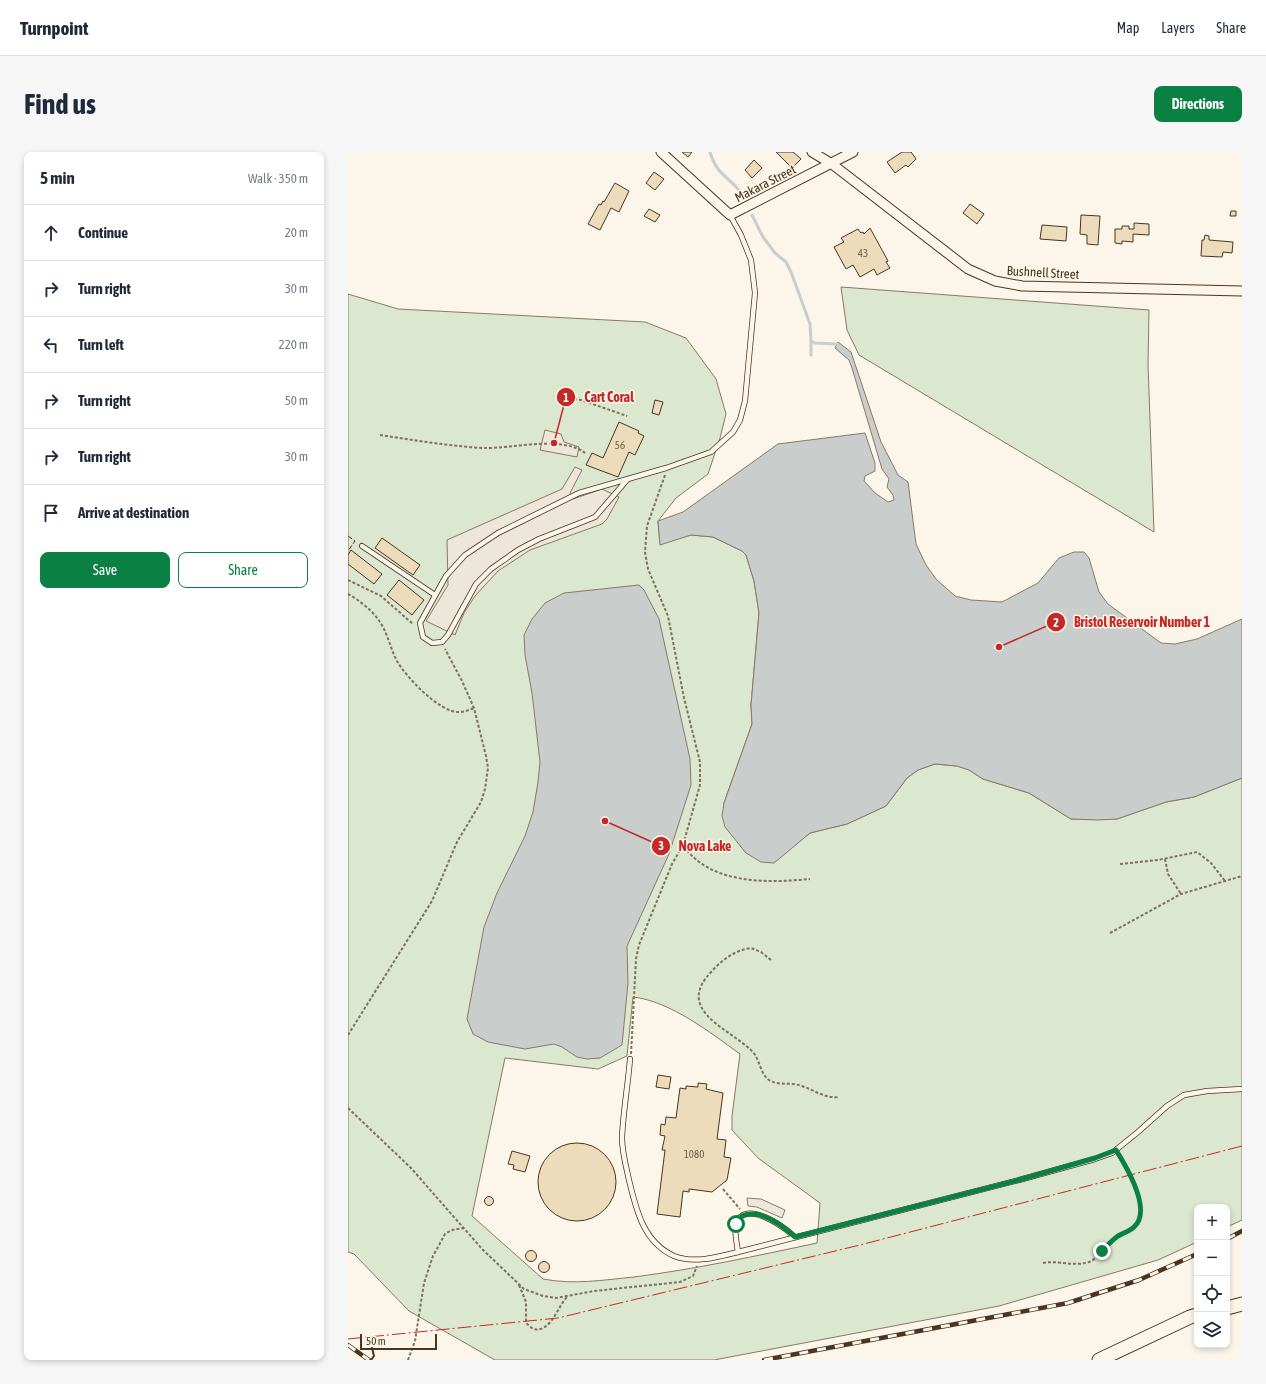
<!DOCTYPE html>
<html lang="en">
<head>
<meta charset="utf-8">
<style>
	body { margin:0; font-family:"Asap Condensed",sans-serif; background:#f6f6f7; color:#1f2937 }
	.controls { position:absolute; right:12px; bottom:12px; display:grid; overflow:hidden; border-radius:8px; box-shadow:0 2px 6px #0003 }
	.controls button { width:36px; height:36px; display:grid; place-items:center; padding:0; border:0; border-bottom:1px solid #e0e1e3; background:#fff; color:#1f2937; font:20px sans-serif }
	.scale { position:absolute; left:12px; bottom:10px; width:77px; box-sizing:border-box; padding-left:4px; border:2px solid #4a3520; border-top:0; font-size:11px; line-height:14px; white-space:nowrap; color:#4a3520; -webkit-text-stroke:3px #fbf6e9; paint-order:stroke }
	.stop { position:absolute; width:12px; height:12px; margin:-9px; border:3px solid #0b8043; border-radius:50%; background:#fff }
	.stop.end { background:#0b8043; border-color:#fff; box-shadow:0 1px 4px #0008 }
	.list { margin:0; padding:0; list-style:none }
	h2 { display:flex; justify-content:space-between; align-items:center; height:52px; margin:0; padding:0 16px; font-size:17px }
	h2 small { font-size:13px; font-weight:400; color:#747a83 }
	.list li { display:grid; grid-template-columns:26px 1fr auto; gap:12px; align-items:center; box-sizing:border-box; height:56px; padding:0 16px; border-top:1px solid #e0e1e3 }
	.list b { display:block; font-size:15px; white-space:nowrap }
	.list em { font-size:13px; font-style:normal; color:#747a83 }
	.actions { display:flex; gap:8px; padding:12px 16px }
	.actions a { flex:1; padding:9px 0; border:1px solid #0b8043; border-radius:8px; text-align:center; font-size:14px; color:#0b8043 }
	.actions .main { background:#0b8043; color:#fff }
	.icon { flex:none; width:22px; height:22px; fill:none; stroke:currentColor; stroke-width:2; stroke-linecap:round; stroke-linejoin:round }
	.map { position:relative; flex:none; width:894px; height:1208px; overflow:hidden; border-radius:8px }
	header { display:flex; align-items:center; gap:24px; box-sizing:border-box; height:56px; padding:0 20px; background:#fff; border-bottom:1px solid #e0e1e3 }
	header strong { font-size:19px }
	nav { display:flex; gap:22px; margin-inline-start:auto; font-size:14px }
	.intro { display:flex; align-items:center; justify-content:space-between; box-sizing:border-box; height:96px; padding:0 24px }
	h1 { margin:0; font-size:28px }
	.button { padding:10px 18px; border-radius:8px; background:#0b8043; color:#fff; font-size:14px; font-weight:700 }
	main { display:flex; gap:24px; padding:0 24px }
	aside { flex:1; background:#fff; border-radius:8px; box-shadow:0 2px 6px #0003 }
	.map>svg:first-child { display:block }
</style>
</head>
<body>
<header>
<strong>Turnpoint</strong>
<nav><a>Map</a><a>Layers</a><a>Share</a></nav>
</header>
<div class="intro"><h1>Find us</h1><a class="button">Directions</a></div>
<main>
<aside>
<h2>5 min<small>Walk · 350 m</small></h2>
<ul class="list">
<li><svg class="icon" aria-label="ahead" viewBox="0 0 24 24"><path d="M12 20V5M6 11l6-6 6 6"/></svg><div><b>Continue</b></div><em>20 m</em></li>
<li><svg class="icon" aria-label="right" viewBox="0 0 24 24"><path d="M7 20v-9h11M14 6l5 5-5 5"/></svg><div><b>Turn right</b></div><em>30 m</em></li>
<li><svg class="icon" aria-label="left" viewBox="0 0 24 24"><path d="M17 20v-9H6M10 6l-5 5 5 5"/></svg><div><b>Turn left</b></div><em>220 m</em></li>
<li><svg class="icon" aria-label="right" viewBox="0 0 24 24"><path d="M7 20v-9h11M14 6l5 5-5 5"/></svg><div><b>Turn right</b></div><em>50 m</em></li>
<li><svg class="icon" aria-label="right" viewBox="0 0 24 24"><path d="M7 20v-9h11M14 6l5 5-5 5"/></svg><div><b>Turn right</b></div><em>30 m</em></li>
<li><svg class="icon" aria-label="arrive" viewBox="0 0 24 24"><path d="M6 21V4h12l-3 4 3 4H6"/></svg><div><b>Arrive at destination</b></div></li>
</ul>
<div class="actions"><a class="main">Save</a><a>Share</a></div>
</aside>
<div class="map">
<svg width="894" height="1208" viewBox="0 0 894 1208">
	<rect width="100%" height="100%" fill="#fbf6e9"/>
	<g fill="#dce7d0" stroke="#887966" fill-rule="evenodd">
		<path d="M493,135L801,158L800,212L806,380L511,203L499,178Z"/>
		<path d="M0,142L50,157L297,170L338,186L368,227L378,262L372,286L360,322L328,346L310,369L312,392L343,383L365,385L394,399L398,403L406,429L411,461L403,553L404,572L376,651L389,689L398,701L446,694L462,681L499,672L538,654L559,626L570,618L587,612L609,614L621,618L635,627L681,641L723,667H769L818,650L846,645L894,626V1068L879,1075V1055H849V1090L810,1108L651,1154L366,1208H147L61,1159L6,1102L0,1100ZM285,845C322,849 363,881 392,902L384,964V978L410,1006L472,1051L469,1091C408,1104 348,1117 286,1125C255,1128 226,1133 195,1127L124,1064L157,906L250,917L279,904Z"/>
	</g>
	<g fill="#ede7d9" stroke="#887966">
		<path d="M197,278L213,282L216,290L231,295L229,305L192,298Z"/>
		<path d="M227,315L234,318L222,341L225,347L254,337L271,345L259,367L254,372L182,398L150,419L127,444L116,461L107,483L78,469L100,433L99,388L214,337Z"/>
		<path d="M399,1046L413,1047L437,1058L434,1066L409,1055L400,1054Z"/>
	</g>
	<g fill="#c9cecd" stroke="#887966">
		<path d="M490,190L503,200L533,290L550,323L560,330L568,392L578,413L588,427L607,444L623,448L654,450L690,431L711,406L726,400H736L741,406L751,440L760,452L813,491L827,492L849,487L894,467V626L846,645L818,650L769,667L750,668L723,667L681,641L635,627L621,618L609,614L587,612L570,618L559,626L538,654L499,672L462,681L426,711L413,710L398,701L377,675L374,664L376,651L404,572L403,553L411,461L406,429L398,403L394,399L365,385L343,383L312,393L310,369L335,360L430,292L517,281L527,311V319L517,324L516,329L527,341L540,350L546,348L545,343L539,335L541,327L534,317L504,216L501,208L487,196Z"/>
		<path d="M291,433L296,438L311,467L342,607L343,633L321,702L279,794L280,831L274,893L252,906L239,907L229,905L214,895L206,892L177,897L140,890L125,882L119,867L136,775L149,741L177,684L185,660L190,630L192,610L184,541L177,503L176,483L184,467L197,451L216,441Z"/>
	</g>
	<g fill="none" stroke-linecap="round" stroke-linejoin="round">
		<g stroke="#c9cecd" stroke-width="3">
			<path d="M362,0C369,24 381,24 394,42"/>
			<path d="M404,63L415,85L427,101L438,110L443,120L462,172L463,189L467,191L489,192"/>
			<path d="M463,203V189"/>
		</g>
	</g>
	<g fill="#ecdcbc" stroke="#4a3520">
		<path d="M334,0H344L340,5Z"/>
		<path d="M428,0H445L453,7L444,16Z"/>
		<path d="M554,0H563L568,7L560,15L558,13L547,21L539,10Z"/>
		<path d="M406,8L414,16L404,26L397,18Z"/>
		<path d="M306,20L316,27L307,38L298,31Z"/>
		<path d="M267,31L281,39L271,60L263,56L252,78L240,72L251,52L253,53L255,49L256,50Z"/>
		<path d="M622,52L636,62L629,72L615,61Z"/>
		<path d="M301,57L312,63L307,70L296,64Z"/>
		<path d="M883,59H888V64H882Z"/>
		<path d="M733,63L752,64L750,93L739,92V83L732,82Z"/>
		<path d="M786,71L801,72V83L785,82V90L774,89V92L767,91V77H774V74H781V77H786Z"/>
		<path d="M694,73L719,75L718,89L692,87Z"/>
		<path d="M522,76L540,109L538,110L542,116L529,123L526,117L512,125L505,113L498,117L486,95L496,90L493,86L510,77L513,81L515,80L516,82Z"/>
		<path d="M857,83L861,84V88L885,90L884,101L875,100L874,105L853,104L854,88H856Z"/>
		<path d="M307,248L315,250L311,263L304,261Z"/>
		<path d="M271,270L291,279L290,281L296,284L287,303L281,300L270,325L238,313L244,301L255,306Z"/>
		<path d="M34,386L72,413L65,423L27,396Z"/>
		<path d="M3,398L34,422L26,432L0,412V403Z"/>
		<path d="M51,428L76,448L64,463L39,443Z"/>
		<path d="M310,923L323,925L321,937L308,935Z"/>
		<path d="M350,931L359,932L358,937L375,941L369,987L378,988L376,1005L383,1006L379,1028L364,1040L341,1037V1040L335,1039L332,1065L309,1062L317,998H314L317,984L312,983L313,972L317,973L318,965L328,966L332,936L338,937V934L350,935Z"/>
		<circle cx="229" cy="1030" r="39"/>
		<path d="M164,999L182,1004L177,1020L165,1017L166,1013L160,1012Z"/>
		<circle cx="141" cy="1049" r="4.5"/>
		<circle cx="183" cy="1104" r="5.5"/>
		<circle cx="196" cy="1115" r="5.5"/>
	</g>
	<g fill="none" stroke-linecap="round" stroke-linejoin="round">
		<g stroke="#4a3520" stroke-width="6">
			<g id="service">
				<path d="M279,328L247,365L191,387L170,398L143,417L128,432L100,483L94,490L84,491L75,485L72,471L98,424L117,403L150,381L231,341L318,316L363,300L385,280L392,268L397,249L407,141L403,108L393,83L382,63"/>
				<path d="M14,394L87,443"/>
				<path d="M282,907C280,933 275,960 274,986C274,1000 278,1014 281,1028C288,1057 295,1090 326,1104C346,1112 370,1105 390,1100L671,1028L747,1007L764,1001L790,980L819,954L836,943L859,939L894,937"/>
				<path d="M390,1100C389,1092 386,1080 388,1072C397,1046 436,1075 447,1085"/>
			</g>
		</g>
		<g stroke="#4a3520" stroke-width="11">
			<g id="minor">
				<path d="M313,0L382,63L505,0"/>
				<path d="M464,0L484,12L620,117L647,129L674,134L894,139"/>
			</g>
		</g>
		<g stroke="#4a3520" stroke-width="15">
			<g id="secondary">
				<path d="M879,1156L894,1152"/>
				<path d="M751,1208L842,1165L849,1163"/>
			</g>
		</g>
		<g stroke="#7f6f5c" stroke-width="2" stroke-dasharray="3 2" stroke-linecap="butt">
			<path d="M221,246L233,248L279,264"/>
			<path d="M32,283C66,288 100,294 135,296C162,297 214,283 237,301"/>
			<path d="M317,323L299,374L297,400L300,417L320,464L336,546L352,610V633L335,693C362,733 420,731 462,727"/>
			<path d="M0,428L33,444L65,472"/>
			<path d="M0,442C11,448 25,459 32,470C40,482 42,496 49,509C58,525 92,561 111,560C116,560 121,558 126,556"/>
			<path d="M817,707L820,722L833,742"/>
			<path d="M772,712L810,708L849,700L863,711L877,729"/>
			<path d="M762,781L833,742L894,724"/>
			<path d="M423,808L413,800L403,796C387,798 374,808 364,819C326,858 379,875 404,899C412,907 412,922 421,928C429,933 437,931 445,932C462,934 474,947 491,945"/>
			<path d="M0,883L84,749L109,690L133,650L137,637L140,616L138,604L126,556L114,529L97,497"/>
			<path d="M283,902L288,807L291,793L324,712L335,693"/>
			<path d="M0,956L63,1016L134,1097L176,1137L195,1144L208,1146L246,1139L332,1130L345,1124L349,1114"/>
			<path d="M375,1037L392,1057"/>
			<path d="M695,1111C710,1108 726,1115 741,1110C751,1106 758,1094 766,1087C772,1082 781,1081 787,1075C803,1059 781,1019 772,1004"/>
			<path d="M171,1133L178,1150V1171L185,1177C204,1181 209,1154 220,1144"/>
			<path d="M60,1208L67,1189L76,1131L85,1104L97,1082L104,1078L116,1076"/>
		</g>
		<use href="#service" stroke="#fbf6e9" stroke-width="4.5"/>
		<use href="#minor" stroke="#fbf6e9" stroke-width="9"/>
		<use href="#secondary" stroke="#fbf6e9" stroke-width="13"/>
		<g stroke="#4a3520" stroke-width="4.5">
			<g id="rail">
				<path d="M879,1087L894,1079"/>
				<path d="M0,1193L21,1208"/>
				<path d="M416,1208L720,1151L791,1128L849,1102"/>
			</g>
		</g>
		<use href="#rail" stroke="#fbf6e9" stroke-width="3" stroke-dasharray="9" stroke-linecap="butt"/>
		<path stroke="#4a3520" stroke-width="1" stroke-dasharray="5 2" stroke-linecap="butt" d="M0,384L7,389L0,399"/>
		<path stroke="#4a3520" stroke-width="2" d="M23,1208L26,1204L24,1196"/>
		<path stroke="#c62828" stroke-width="1" stroke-dasharray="14 3 2 3" stroke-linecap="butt" d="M0,1187L210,1166L512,1093L894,994"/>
	</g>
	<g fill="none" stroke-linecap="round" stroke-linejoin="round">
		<path stroke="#0b8043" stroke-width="5" d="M388,1072L394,1064C413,1056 434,1073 447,1085L671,1028L747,1006L768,998C778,1014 805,1058 786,1075C782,1079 775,1081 770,1084C764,1088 759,1094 754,1099"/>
	</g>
	<g text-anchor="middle" stroke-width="3" stroke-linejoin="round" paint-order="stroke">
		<g font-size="11" fill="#725f47">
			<text x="515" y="105">43</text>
			<text x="272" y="297">56</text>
			<text x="346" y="1006">1080</text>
		</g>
		<g font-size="13" fill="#4a3520" stroke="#fbf6e9">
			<text transform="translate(417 31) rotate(-27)" y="5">Makara Street</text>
			<text transform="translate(695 120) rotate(3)" y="5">Bushnell Street</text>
		</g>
	</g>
	<path fill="none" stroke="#c62828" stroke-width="1.5" d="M206 291L218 245M651 495L708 470M257 669L313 694"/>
	<g fill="#c62828" stroke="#fbf6e9" stroke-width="1.5">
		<circle cx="206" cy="291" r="4"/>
		<circle cx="651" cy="495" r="4"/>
		<circle cx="257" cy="669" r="4"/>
		<circle cx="218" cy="245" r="10"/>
		<circle cx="708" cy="470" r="10"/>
		<circle cx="313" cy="694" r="10"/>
	</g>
	<g font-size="12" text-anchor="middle" font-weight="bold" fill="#fff">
		<text x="218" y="250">1</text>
		<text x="708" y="475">2</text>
		<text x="313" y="698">3</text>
	</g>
	<g font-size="14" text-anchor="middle" font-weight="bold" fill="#c62828" stroke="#fbf6e9" stroke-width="3" stroke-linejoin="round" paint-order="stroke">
		<text x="261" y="250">Cart Coral</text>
		<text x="794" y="475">Bristol Reservoir Number 1</text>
		<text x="357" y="699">Nova Lake</text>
	</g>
</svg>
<div class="controls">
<button>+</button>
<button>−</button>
<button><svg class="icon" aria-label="locate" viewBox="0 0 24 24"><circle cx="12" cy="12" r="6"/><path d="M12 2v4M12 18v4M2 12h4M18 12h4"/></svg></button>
<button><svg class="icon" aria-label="layers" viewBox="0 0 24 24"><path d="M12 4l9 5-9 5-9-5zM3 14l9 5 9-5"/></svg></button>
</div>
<div class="scale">50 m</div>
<div class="stop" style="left:388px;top:1072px"></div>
<div class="stop end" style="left:754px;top:1099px"></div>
</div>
</main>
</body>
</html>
